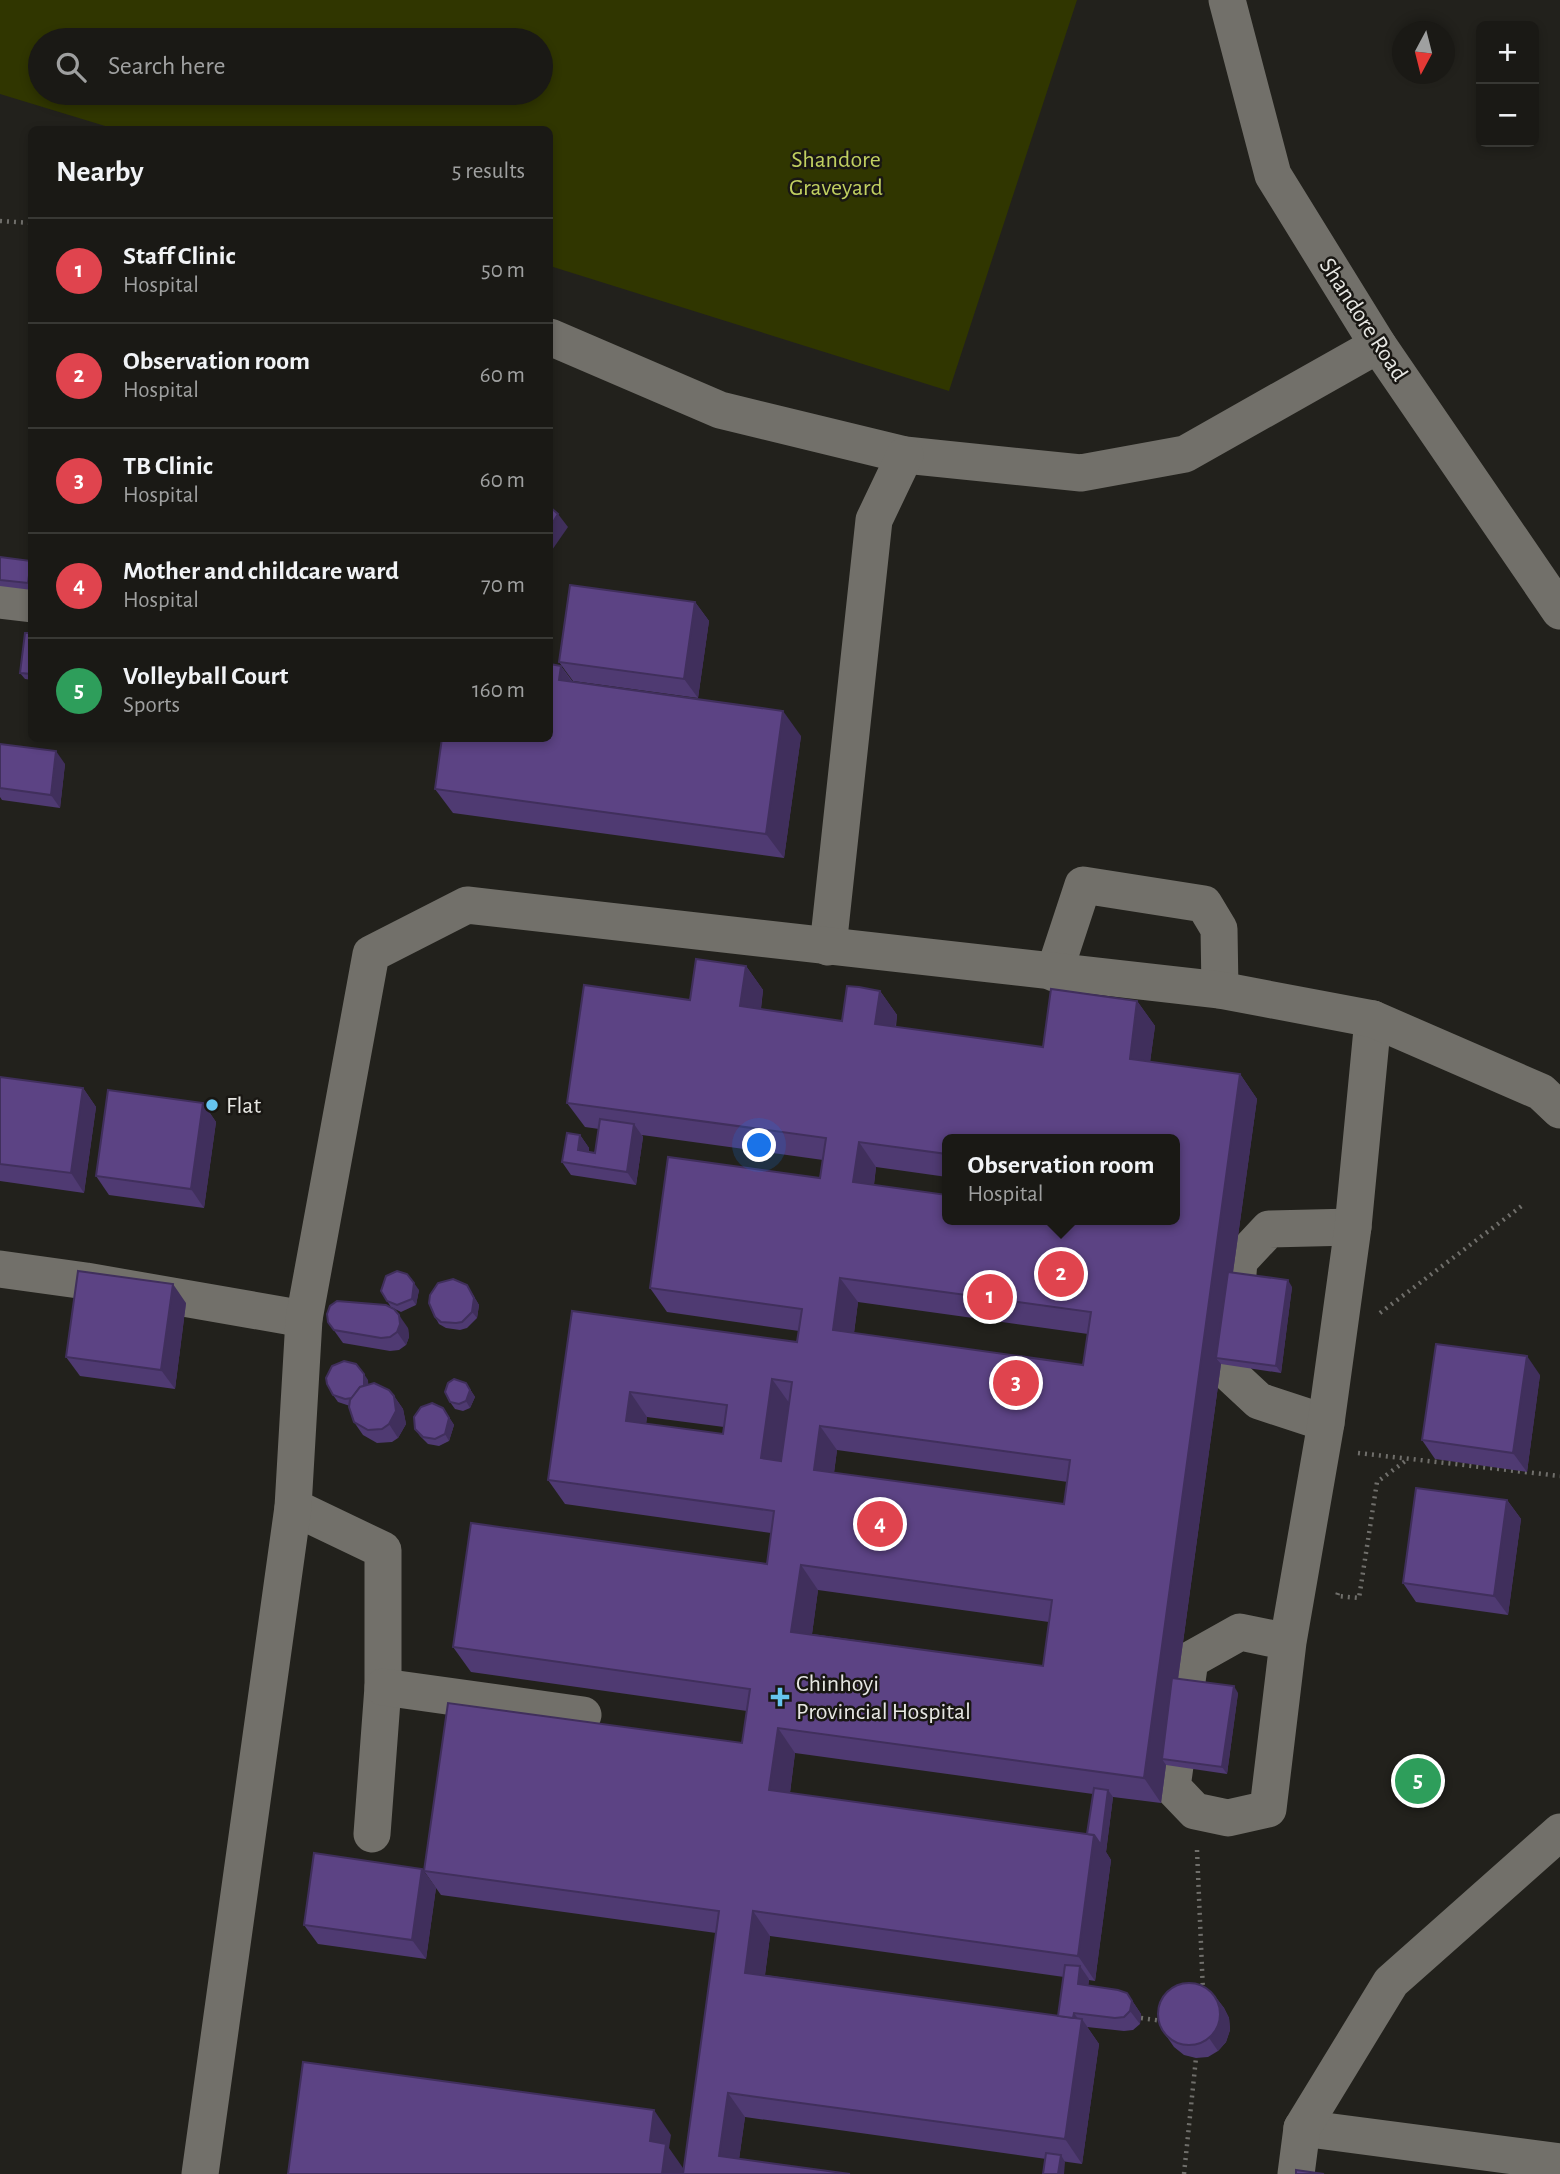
<!DOCTYPE html>
<html lang="en">
<head>
<meta charset="utf-8">
<style>
	body { margin:0; font-family:"Alegreya Sans",sans-serif; background:#23221e; color:#f1f3f6 }
	.controls { position:absolute; right:21px; top:21px; display:grid; overflow:hidden; border-radius:10px; box-shadow:0 4px 10px #0003 }
	.controls button { width:63px; height:63px; display:grid; place-items:center; padding:0; border:0; border-bottom:2px solid #383834; background:#1a1915; color:#f1f3f6; font:35px sans-serif }
	.compass { position:absolute; left:1392px; top:21px; width:63px; height:63px; border-radius:50%; background:#1a1915; box-shadow:0 4px 10px #0003; rotate:187deg }
	.you { position:absolute; left:760px; top:1146px; width:24px; height:24px; margin:-18px; border:5px solid #fff; border-radius:50%; background:#1a73e8; box-shadow:0 0 0 10px #1a73e833 }
	.badge { display:grid; place-items:center; width:46px; height:46px; border-radius:50%; background:#66c4ef; color:#fff; font-size:23px; font-weight:700 }
	.pin { position:absolute; translate:-50% -50%; border:4px solid #fff; box-shadow:0 2px 7px #0006 }
	.popup { position:absolute; left:942px; top:1134px; width:238px; height:91px; box-sizing:border-box; display:grid; place-content:center; border-radius:10px; background:#1a1915; filter:drop-shadow(0 2px 5px #0005); font-size:23px; white-space:nowrap; color:#9fa0a0 }
	.popup b { font-size:26px; color:#f1f3f6 }
	.popup::after { content:''; position:absolute; left:50%; top:100%; margin-left:-14px; border:14px solid transparent; border-top-color:#1a1915 }
	.list { margin:0; padding:0; list-style:none }
	h2 { display:flex; justify-content:space-between; align-items:center; height:91px; margin:0; padding:0 28px; font-size:30px }
	h2 small { font-size:23px; font-weight:400; color:#9fa0a0 }
	.list li { display:grid; grid-template-columns:46px 1fr auto; gap:21px; align-items:center; box-sizing:border-box; height:105px; padding:0 28px; border-top:2px solid #383834 }
	.list b { display:block; font-size:26px; white-space:nowrap }
	.list p { margin:0; font-size:23px; white-space:nowrap; color:#9fa0a0 }
	.list em { font-size:23px; font-style:normal; color:#9fa0a0 }
	.icon { flex:none; width:38px; height:38px; fill:none; stroke:currentColor; stroke-width:2; stroke-linecap:round; stroke-linejoin:round }
	.map { position:relative; flex:none; width:1560px; height:2174px; overflow:hidden }
	.search { position:absolute; background:#1a1915; box-shadow:0 4px 10px #0003; left:28px; top:28px; width:525px; height:77px; display:flex; align-items:center; gap:18px; box-sizing:border-box; padding:0 24px; border-radius:38px; color:#9fa0a0; font-size:26px }
	.panel { position:absolute; background:#1a1915; box-shadow:0 4px 10px #0003; left:28px; top:126px; width:525px; height:616px; border-radius:10px }
	.map>svg:first-child { display:block }
</style>
</head>
<body>
<div class="map">
<svg width="1560" height="2174" viewBox="0 0 1560 2174">
	<rect width="100%" height="100%" fill="#22211c"/>
	<path fill="#303600" fill-rule="evenodd" d="M0,0H1077L949,391L550,266V130L115,129L0,94ZM40,40H541V93H40Z"/>
	<g fill="none" stroke-linecap="round" stroke-linejoin="round">
		<g stroke="#706f6b" stroke-width="4.5" stroke-dasharray="2 5" stroke-linecap="butt">
			<path d="M0,221L32,223"/>
			<path d="M1380,1313L1523,1205"/>
			<path d="M1358,1453L1560,1476"/>
			<path d="M1338,1593L1337,1596L1359,1598L1377,1482L1408,1459"/>
			<path d="M1197,1850L1203,1992"/>
			<path d="M1141,2018L1163,2021"/>
			<path d="M1184,2174L1196,2058"/>
		</g>
		<g stroke="#72706a" stroke-width="37">
			<path d="M1227,0L1273,175L1378,345L1560,611"/>
			<path d="M550,337L720,410L905,455L1081,473L1185,454L1378,345"/>
			<path d="M0,600L32,604"/>
			<path d="M828,947L874,520L905,455"/>
			<path d="M1054,973L1083,885L1204,904L1219,929L1220,990"/>
			<path d="M0,1269L86,1281L304,1319"/>
			<path d="M1326,1423L1259,1401L1230,1374L1239,1261L1269,1229L1353,1227"/>
			<path d="M293,1507L383,1550V1687L372,1834"/>
			<path d="M1288,1642L1240,1632L1190,1660L1172,1787L1195,1811L1228,1818L1268,1809L1288,1642L1326,1423L1353,1227L1373,1019"/>
			<path d="M383,1687L583,1715"/>
			<path d="M1302,2128L1560,2162"/>
			<path d="M200,2174L293,1507L304,1319L371,954L467,905L1220,990L1373,1019L1541,1092L1560,1110"/>
			<path d="M1296,2174L1302,2128L1391,1982L1560,1832"/>
		</g>
	</g>
	<g fill="#4f3a72" fill-rule="evenodd">
		<path d="M0,557L31,561L32,590L0,586Z"/>
		<path d="M695,602L709,621L698,698L573,681L559,662Z"/>
		<path d="M32,633V680L25,679L20,673Z"/>
		<path d="M561,666L573,682L801,736L784,858L453,813L435,789Z"/>
		<path d="M0,744L65,764L60,808L2,800L0,797Z"/>
		<path d="M746,966L763,990L761,1009L842,1021L880,991L897,1015L896,1027L1043,1047L1137,1001L1155,1026L1150,1062L1240,1074L1257,1099L1233,1272L1292,1287L1281,1373L1221,1364L1178,1679L1238,1693L1227,1774L1166,1765L1161,1803L1113,1797L1106,1852L1111,1860L1095,1981L1089,1980L1088,1986L1127,1993L1141,2014L1140,2024L1133,2030L1124,2031L1087,2027L1099,2044L1082,2164L745,2117L739,2159L683,2174L716,1933L441,1895L424,1871L742,1743L747,1711L471,1672L453,1647L767,1564L771,1533L565,1504L548,1480L572,1311L797,1342L799,1331L667,1312L650,1288L820,1178L823,1160L642,1135L643,1137L636,1185L571,1175L562,1162L580,1135L589,1148V1152L595,1153L599,1129L585,1127L567,1103L690,1000ZM947,1139H1175V1220H947L874,1185L876,1167L947,1177ZM858,1302L1088,1334L1083,1365L854,1333ZM647,1417L724,1427L723,1434L646,1424ZM837,1450L1068,1482L1064,1504L834,1473ZM818,1590L1049,1622L1043,1666L812,1634ZM795,1753L1093,1794L1087,1834L790,1793ZM770,1936L1064,1977L1058,2016L765,1975Z"/>
		<path d="M0,1077L83,1088L96,1107L84,1193L0,1181Z"/>
		<path d="M203,1103L216,1122L204,1208L109,1195L96,1176Z"/>
		<path d="M467,1285L479,1305L477,1318L467,1328L460,1330L446,1328L439,1324L435,1317Z"/>
		<path d="M419,1290L416,1305L401,1312L391,1307L387,1301Z"/>
		<path d="M186,1303L175,1389L80,1376L66,1357Z"/>
		<path d="M328,1322L408,1328L409,1337L406,1345L399,1350L390,1351L343,1343Z"/>
		<path d="M1540,1375L1527,1472L1435,1459L1422,1440Z"/>
		<path d="M368,1380V1385L394,1396L403,1409L406,1424L398,1438L392,1442L377,1443L363,1435L354,1422L350,1406L338,1402L333,1395Z"/>
		<path d="M466,1383L475,1397L470,1408L463,1411L455,1409L450,1402Z"/>
		<path d="M443,1408L454,1425L449,1441L439,1446L428,1444L420,1436L415,1429Z"/>
		<path d="M1507,1500L1521,1519L1508,1615L1416,1602L1403,1583Z"/>
		<path d="M422,1869L436,1888L426,1959L318,1944L304,1925Z"/>
		<path d="M1214,1995L1224,2008L1229,2018L1230,2030L1226,2042L1218,2051L1208,2057L1196,2058L1184,2055L1174,2047L1165,2034Z"/>
	</g>
	<g fill="#402f5c">
		<path d="M558,514L568,527L550,553V527Z"/>
		<path d="M31,561L32,562V589L28,583Z"/>
		<path d="M695,602L709,621L698,698L684,679Z"/>
		<path d="M561,666L578,691L559,680Z"/>
		<path d="M783,711L801,736L784,858L766,834Z"/>
		<path d="M56,751L65,764L60,808L51,795Z"/>
		<path d="M746,966L763,990L758,1031L740,1006Z"/>
		<path d="M880,991L897,1015L892,1049L875,1024Z"/>
		<path d="M1137,1001L1155,1026L1147,1084L1130,1059Z"/>
		<path d="M1240,1074L1257,1099L1221,1359L1216,1358L1221,1364L1167,1759H1162L1166,1765L1161,1803L1144,1778Z"/>
		<path d="M83,1088L96,1107L84,1193L71,1173Z"/>
		<path d="M203,1103L216,1122L204,1208L191,1189Z"/>
		<path d="M634,1124L643,1137L636,1185L627,1172Z"/>
		<path d="M580,1135L589,1148L587,1163L578,1150Z"/>
		<path d="M859,1142L876,1167L871,1207L853,1182Z"/>
		<path d="M840,1278L858,1302L851,1355L833,1330Z"/>
		<path d="M1288,1280L1292,1287L1281,1373L1276,1366Z"/>
		<path d="M414,1283L419,1290L416,1305L412,1299Z"/>
		<path d="M173,1284L186,1303L175,1389L161,1370Z"/>
		<path d="M467,1285L479,1305L477,1318L472,1312Z"/>
		<path d="M399,1315L408,1328L409,1337L406,1345L397,1332Z"/>
		<path d="M1527,1356L1540,1375L1527,1472L1513,1453Z"/>
		<path d="M364,1374L368,1380L369,1393L361,1402Z"/>
		<path d="M772,1379L790,1404L779,1483L761,1458Z"/>
		<path d="M466,1383L475,1397L470,1408L466,1401Z"/>
		<path d="M630,1392L647,1417L643,1446L626,1421Z"/>
		<path d="M394,1396L403,1409L406,1424L398,1438L389,1424Z"/>
		<path d="M443,1408L454,1425L449,1441L445,1434Z"/>
		<path d="M820,1426L837,1450L831,1494L814,1470Z"/>
		<path d="M1507,1500L1521,1519L1508,1615L1494,1596Z"/>
		<path d="M801,1565L818,1590L809,1656L791,1632Z"/>
		<path d="M1234,1686L1238,1693L1227,1774L1222,1767Z"/>
		<path d="M778,1728L795,1753L787,1815L769,1790Z"/>
		<path d="M1108,1790L1113,1797L1106,1852L1111,1860L1095,1981L1078,1956L1094,1835Z"/>
		<path d="M422,1869L436,1888L426,1959L412,1940Z"/>
		<path d="M753,1911L770,1936L762,1997L745,1973Z"/>
		<path d="M1080,1966L1089,1979L1087,1997L1078,1984Z"/>
		<path d="M1127,1993L1141,2014L1140,2024L1130,2011Z"/>
		<path d="M1214,1995L1224,2008L1229,2018L1230,2030L1226,2042L1218,2051L1209,2038Z"/>
		<path d="M1074,2013L1081,2023L1082,2019L1099,2044L1082,2164L1065,2139Z"/>
		<path d="M728,2093L745,2117L737,2174L719,2156Z"/>
		<path d="M654,2110L671,2135L669,2148L683,2168V2174H662L650,2141Z"/>
		<path d="M1061,2155L1065,2162L1064,2174H1058Z"/>
	</g>
	<g fill="#5c4384" stroke="#402f5c" stroke-width="2" fill-rule="evenodd">
		<path d="M550,507L558,514L550,527Z"/>
		<path d="M0,557L31,561L28,583L0,580Z"/>
		<path d="M570,585L695,602L684,679L559,662Z"/>
		<path d="M25,633H32V674L20,673Z"/>
		<path d="M550,664L561,666L559,680L783,711L766,834L435,789L442,738H550Z"/>
		<path d="M0,744L56,751L51,795L0,788Z"/>
		<path d="M696,959L746,966L740,1006L842,1021L847,986L859,987L880,991L875,1024L1043,1047L1051,989L1137,1001L1130,1059L1240,1074L1144,1778L778,1728L769,1790L1094,1835L1078,1956L753,1911L745,1973L1082,2019L1065,2139L728,2093L719,2156L850,2174H683L719,1911L424,1871L448,1703L742,1743L750,1689L453,1647L471,1523L767,1564L774,1511L548,1480L572,1311L797,1342L802,1309L650,1288L668,1157L820,1178L826,1138L567,1103L584,985L690,1000ZM947,1139H1175V1220H947V1195L853,1182L859,1142L947,1154ZM840,1278L1091,1312L1083,1365L833,1330ZM772,1379L792,1382L781,1461L761,1458ZM630,1392L727,1405L723,1434L626,1421ZM820,1426L1070,1460L1064,1504L814,1470ZM801,1565L1052,1600L1043,1666L791,1632Z"/>
		<path d="M0,1077L83,1088L71,1173L0,1164Z"/>
		<path d="M108,1090L203,1103L191,1189L96,1176Z"/>
		<path d="M600,1119L634,1124L627,1172L562,1162L567,1133L580,1135L578,1150L595,1153Z"/>
		<path d="M78,1271L173,1284L161,1370L66,1357Z"/>
		<path d="M397,1271L407,1274L414,1283L412,1299L397,1305L387,1301L381,1291L386,1276Z"/>
		<path d="M1228,1272L1288,1280L1276,1366L1216,1358Z"/>
		<path d="M453,1279L467,1285L474,1298L472,1312L462,1322L456,1323L441,1322L435,1317L429,1303L430,1295L438,1283Z"/>
		<path d="M337,1301L386,1305L394,1309L399,1315L400,1324L397,1332L390,1337L381,1338L334,1330L328,1322L327,1314L330,1306Z"/>
		<path d="M1436,1344L1527,1356L1513,1453L1422,1440Z"/>
		<path d="M344,1361L356,1364L364,1374V1386L360,1387L352,1398L345,1399L333,1395L327,1384L326,1378L332,1366Z"/>
		<path d="M454,1379L466,1383L470,1390L466,1401L459,1404L450,1402L445,1392L448,1383Z"/>
		<path d="M374,1383L389,1390L394,1396L396,1411L389,1424L382,1429L368,1430L354,1422L349,1407L350,1400L360,1387Z"/>
		<path d="M432,1403L443,1408L449,1418L445,1434L435,1439L423,1437L415,1429L414,1417L421,1407Z"/>
		<path d="M1416,1488L1507,1500L1494,1596L1403,1583Z"/>
		<path d="M1172,1678L1234,1686L1222,1767L1162,1759Z"/>
		<path d="M1094,1788L1108,1790L1101,1845L1094,1835L1087,1834Z"/>
		<path d="M314,1853L422,1869L412,1940L304,1925Z"/>
		<path d="M1065,1965L1080,1966L1078,1984L1118,1990L1127,1993L1132,2001L1130,2011L1124,2017L1115,2018L1074,2013L1073,2018L1058,2016Z"/>
		<circle cx="1189" cy="2014" r="31"/>
		<path d="M303,2062L654,2110L650,2141L666,2144L662,2174H288Z"/>
		<path d="M1046,2153L1061,2155L1058,2174H1043Z"/>
		<path d="M1296,2170L1324,2174H1296Z"/>
	</g>
	<g fill="#66c4ef" stroke="#191713" stroke-width="2.5">
		<circle cx="212" cy="1105" r="7"/>
		<path d="M776.5 1686.5h7v7h7v7h-7v7h-7v-7h-7v-7h7z"/>
	</g>
	<g text-anchor="middle" stroke-width="5" stroke-linejoin="round" paint-order="stroke">
		<g font-size="24" fill="#c0cf60" stroke="#191713">
			<text x="836" y="167">Shandore<tspan x="836" dy="28">Graveyard</tspan></text>
		</g>
		<g font-size="24" fill="#e7e7e3" stroke="#191713">
			<text transform="translate(1364 319) rotate(57)" y="8">Shandore Road</text>
		</g>
		<g font-size="24" fill="#e7e7e3" stroke="#191713" text-anchor="start">
			<text x="226" y="1113">Flat</text>
			<text x="796" y="1691">Chinhoyi<tspan x="796" dy="28">Provincial Hospital</tspan></text>
		</g>
	</g>
</svg>
<div class="controls">
<button>+</button>
<button>−</button>
</div>
<svg class="compass" viewBox="-18 -18 36 36"><path d="M0-13l5 13h-10z" fill="#e53935"/><path d="M0 13l5-13h-10z" fill="#9fa0a0"/></svg>
<div class="you"></div>
<div class="pin badge" style="left:990px;top:1297px;background:#e0444e">1</div>
<div class="pin badge" style="left:1061px;top:1274px;background:#e0444e">2</div>
<div class="popup"><b>Observation room</b>Hospital</div>
<div class="pin badge" style="left:1016px;top:1383px;background:#e0444e">3</div>
<div class="pin badge" style="left:880px;top:1524px;background:#e0444e">4</div>
<div class="pin badge" style="left:1418px;top:1781px;background:#2e9e5b">5</div>
<div class="search"><svg class="icon" aria-label="search" viewBox="0 0 24 24"><circle cx="10" cy="10" r="6"/><path d="M15 15l6 6"/></svg>Search here</div>
<section class="panel">
<h2>Nearby<small>5 results</small></h2>
<ul class="list">
<li><span class="badge" style="background:#e0444e">1</span><div><b>Staff Clinic</b><p>Hospital</p></div><em>50 m</em></li>
<li><span class="badge" style="background:#e0444e">2</span><div><b>Observation room</b><p>Hospital</p></div><em>60 m</em></li>
<li><span class="badge" style="background:#e0444e">3</span><div><b>TB Clinic</b><p>Hospital</p></div><em>60 m</em></li>
<li><span class="badge" style="background:#e0444e">4</span><div><b>Mother and childcare ward</b><p>Hospital</p></div><em>70 m</em></li>
<li><span class="badge" style="background:#2e9e5b">5</span><div><b>Volleyball Court</b><p>Sports</p></div><em>160 m</em></li>
</ul>
</section>
</div>
</body>
</html>
